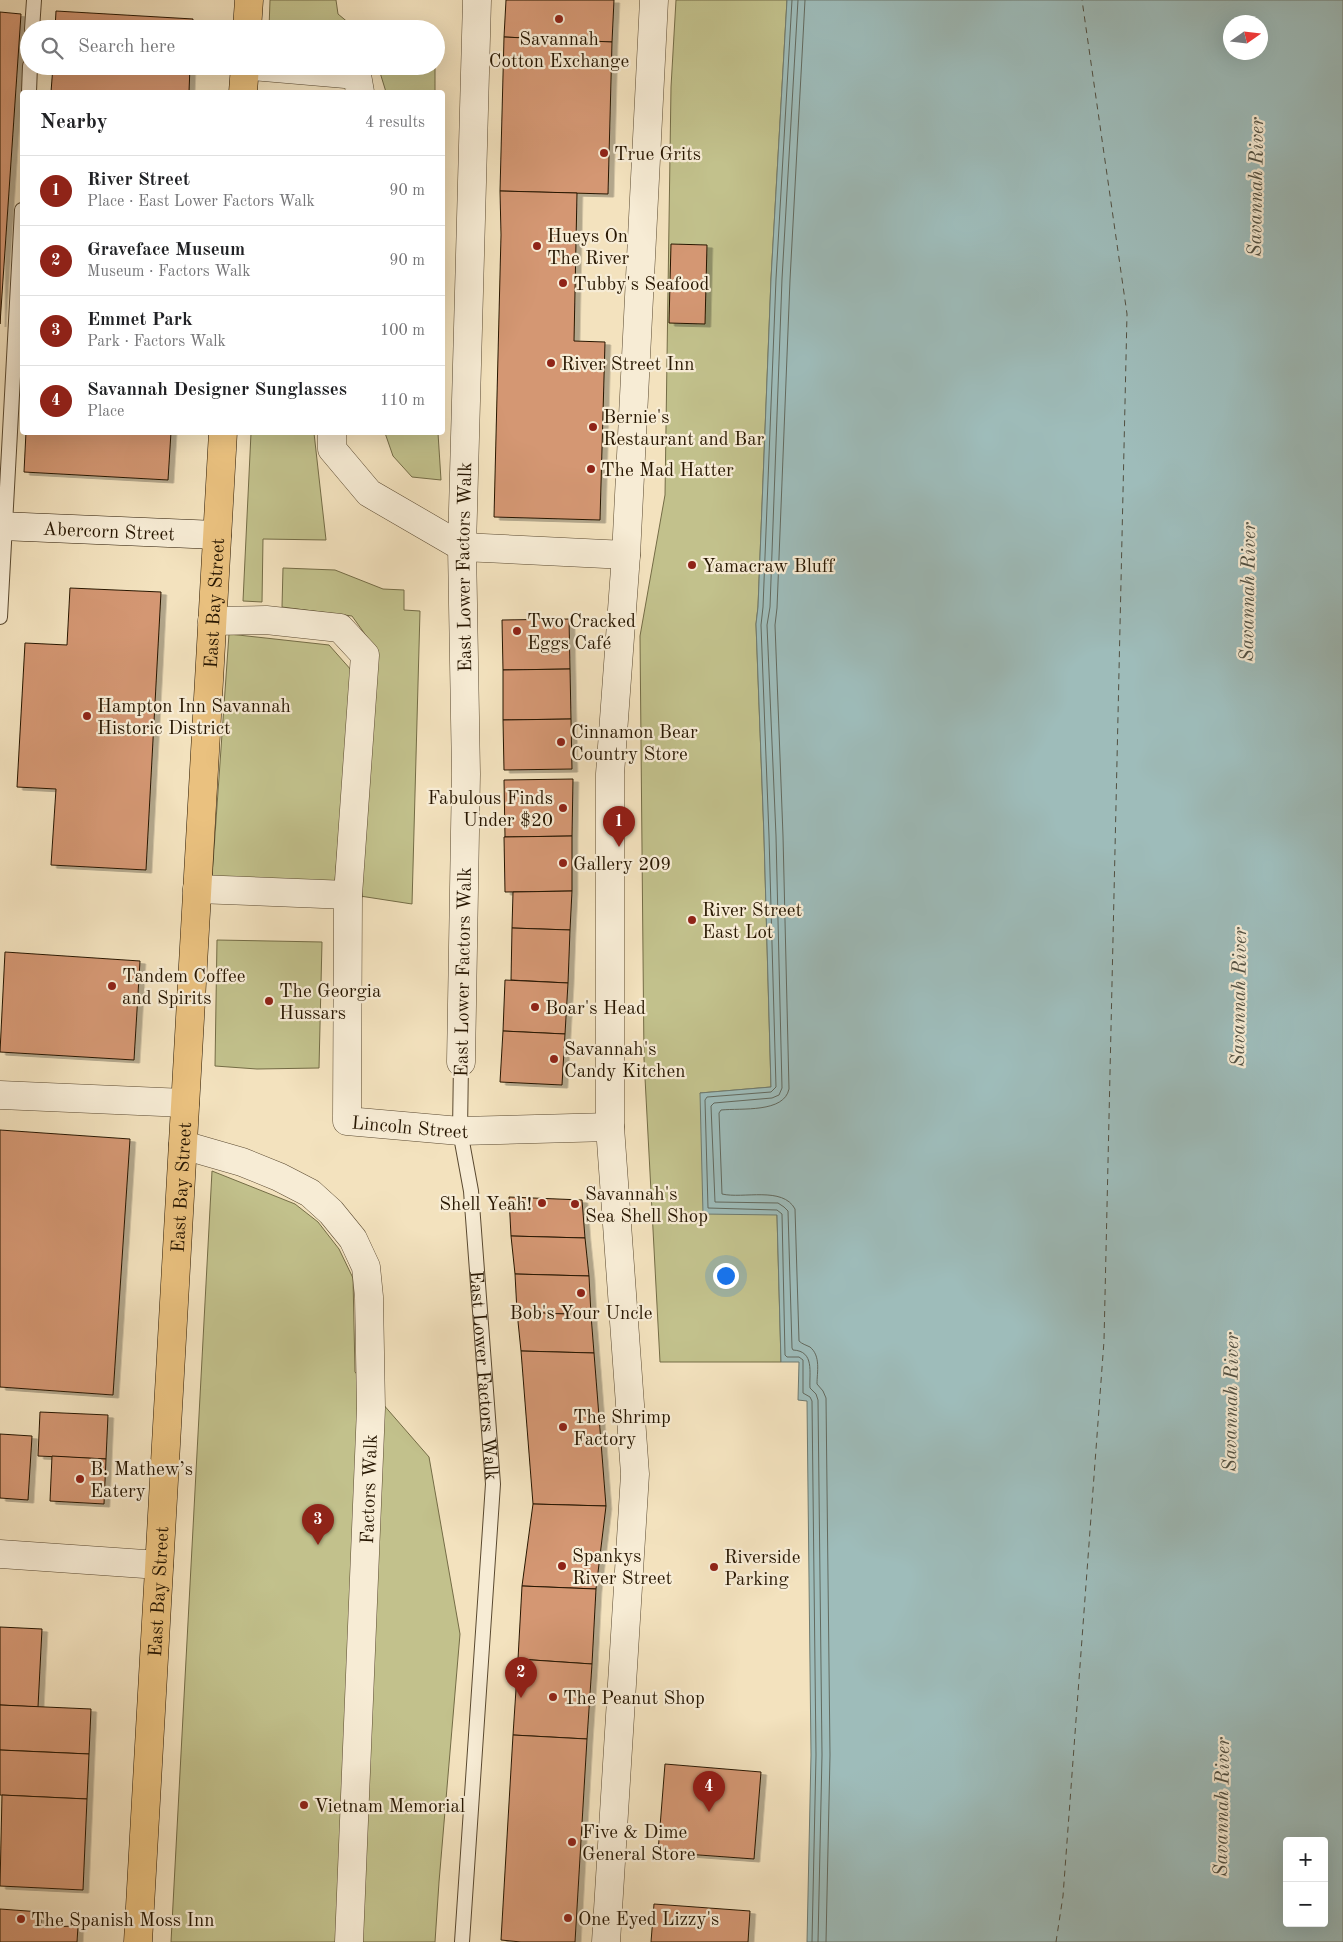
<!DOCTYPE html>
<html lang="en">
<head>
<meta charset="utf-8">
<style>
	body { margin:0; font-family:"Old Standard TT",serif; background:#f6f6f6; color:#202124 }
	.controls { position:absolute; right:15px; bottom:15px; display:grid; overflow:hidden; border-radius:5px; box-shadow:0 5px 20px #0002 }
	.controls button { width:45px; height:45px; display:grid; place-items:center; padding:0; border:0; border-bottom:1px solid #e0e0e0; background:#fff; color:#202124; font:25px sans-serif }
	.compass { position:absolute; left:1223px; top:15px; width:45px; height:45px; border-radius:50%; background:#fff; box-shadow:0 5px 20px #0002; rotate:76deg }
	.you { position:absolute; left:725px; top:1275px; width:18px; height:18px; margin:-12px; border:4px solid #fff; border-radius:50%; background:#1a73e8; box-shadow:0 0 0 8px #1a73e833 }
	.badge { display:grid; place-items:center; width:32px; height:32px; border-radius:50%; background:#8f2418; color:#fff; font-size:16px; font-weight:700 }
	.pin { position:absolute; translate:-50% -41px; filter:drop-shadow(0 1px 2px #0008) }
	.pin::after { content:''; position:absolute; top:26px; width:18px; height:15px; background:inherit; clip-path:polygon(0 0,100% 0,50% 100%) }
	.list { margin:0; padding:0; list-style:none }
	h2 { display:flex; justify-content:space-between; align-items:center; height:65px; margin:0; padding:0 20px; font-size:21px }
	h2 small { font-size:16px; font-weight:400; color:#757577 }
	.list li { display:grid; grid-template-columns:32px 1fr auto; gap:15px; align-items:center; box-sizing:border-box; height:70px; padding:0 20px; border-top:1px solid #e0e0e0 }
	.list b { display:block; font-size:19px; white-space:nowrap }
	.list p { margin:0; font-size:16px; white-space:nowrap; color:#757577 }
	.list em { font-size:16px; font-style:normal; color:#757577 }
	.icon { flex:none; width:28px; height:28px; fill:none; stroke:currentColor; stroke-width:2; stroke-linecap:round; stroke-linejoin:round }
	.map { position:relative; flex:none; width:1343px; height:1942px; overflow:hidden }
	.search { position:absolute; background:#fff; box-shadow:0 5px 20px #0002; left:20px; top:20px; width:425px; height:55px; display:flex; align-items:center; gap:12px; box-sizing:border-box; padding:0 18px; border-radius:28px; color:#757577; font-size:19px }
	.panel { position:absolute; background:#fff; box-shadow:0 5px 20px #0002; left:20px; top:90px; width:425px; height:345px; border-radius:5px }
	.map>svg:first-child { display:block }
</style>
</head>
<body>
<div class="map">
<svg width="1343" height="1942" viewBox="0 0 1343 1942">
	<defs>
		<filter id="shadow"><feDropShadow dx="5.5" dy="3" stdDeviation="0" flood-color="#0004"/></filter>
	</defs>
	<rect width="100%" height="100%" fill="#f3e2be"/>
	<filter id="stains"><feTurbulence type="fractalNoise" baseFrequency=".004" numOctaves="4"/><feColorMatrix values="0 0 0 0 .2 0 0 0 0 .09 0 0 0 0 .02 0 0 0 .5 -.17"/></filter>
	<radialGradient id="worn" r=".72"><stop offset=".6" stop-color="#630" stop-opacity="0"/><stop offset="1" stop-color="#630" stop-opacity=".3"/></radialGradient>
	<g fill="#c2c18c" stroke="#746c46">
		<path d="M270,0H336L338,14L356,29H269Z"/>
		<path d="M676,0H787L771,279L758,607L756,624L764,836L771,1087L700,1093L777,1215L781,1362H660L644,1059L640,636L665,495L671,87Z"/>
		<path d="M378,66H435V92H386Z"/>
		<path d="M251,433H314L326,540L263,539L262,602L243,601Z"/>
		<path d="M385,433H438L441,480L412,477L393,456Z"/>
		<path d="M283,568L335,570L383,589L404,590V610L420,611L412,904L360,896L377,651L352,616L282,607Z"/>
		<path d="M229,634L329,645L352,671L335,882L212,878Z"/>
		<path d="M217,940L322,942L319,1068L257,1069L215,1066Z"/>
		<path d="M212,1171L295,1204L318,1222L339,1249L353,1278L355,1372L429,1457L460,1634L439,1882L435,1942H171Z"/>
	</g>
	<path fill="#9ebcba" stroke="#6e7a70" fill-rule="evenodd" d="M787,0H1343V1942H807L811,1755L807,1401L798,1400L799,1362H781L777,1215L703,1214L700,1093L771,1087L764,836L756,624L758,607L771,279ZM1230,22H1260V52H1230ZM1287,1841H1324V1923H1287Z"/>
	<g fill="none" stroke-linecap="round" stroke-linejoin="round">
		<g stroke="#62695e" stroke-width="1">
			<path d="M792,0L776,279L763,607L761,625L769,836L776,1087L771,1092L707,1097L705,1100L708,1208L777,1210L782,1214L785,1355L787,1357H799L803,1360V1393L810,1397L812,1401L816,1755L812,1942"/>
			<path d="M798,0L782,279L770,607L767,625L776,836L782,1088L779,1095L772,1098L714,1103L711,1106L715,1202L778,1203L784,1207L788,1211L792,1348L793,1350C815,1351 809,1373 810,1388L816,1394L818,1400L822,1755L818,1942"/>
			<path d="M805,0L790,280L777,608L775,625L783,836L789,1089C784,1113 742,1108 721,1110L719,1113L722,1194C743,1199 783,1186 795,1209L799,1341C802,1344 806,1345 810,1347C821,1356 817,1372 817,1384L823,1391L826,1398L830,1755L826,1942"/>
		</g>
		<path stroke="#515042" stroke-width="1" stroke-dasharray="6 5" stroke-linecap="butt" d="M1056,1942L1063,1896L1104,1341L1127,314L1082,0"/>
	</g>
	<g fill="#d49773" stroke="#271601" filter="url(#shadow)">
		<path d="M506,0H614L612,42L504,37Z"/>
		<path d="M56,11L193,19L192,29H55Z"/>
		<path d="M0,12L21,14L0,324Z"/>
		<path d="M504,37L612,42L608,194L500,191Z"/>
		<path d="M53,66H190L189,92H51Z"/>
		<path d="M500,191L577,193L574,341L605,342L600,520L494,517L501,235Z"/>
		<path d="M671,244L707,245L705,324L669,323Z"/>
		<path d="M26,432H171L168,480L24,472Z"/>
		<path d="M70,588L161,592L146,870L51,865L56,789L17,787L25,643L67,645Z"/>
		<path d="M569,619L570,669L503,670L502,620Z"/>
		<path d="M570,669L571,719L503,720V670Z"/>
		<path d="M571,719L572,769L504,770L503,720Z"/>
		<path d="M573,779L572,836L505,837L504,780Z"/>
		<path d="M572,836V891L505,892L504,837Z"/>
		<path d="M572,891L570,930L512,928L513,892Z"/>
		<path d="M512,928L570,930L568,983L511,980Z"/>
		<path d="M5,952L140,961L134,1060L0,1052Z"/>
		<path d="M505,980L568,983L565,1034L503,1031Z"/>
		<path d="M503,1031L565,1034L562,1085L500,1082Z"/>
		<path d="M0,1130L130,1139L113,1395L0,1387Z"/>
		<path d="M509,1197L582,1200L585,1238L511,1236Z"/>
		<path d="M511,1236L585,1238L589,1276L515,1274Z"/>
		<path d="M515,1274L589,1276L591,1315L517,1312Z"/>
		<path d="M517,1312L591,1315L594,1353L521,1351Z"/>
		<path d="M521,1351L594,1353L606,1506L533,1504Z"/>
		<path d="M40,1412L108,1415L106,1459L38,1456Z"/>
		<path d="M0,1434L32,1436L28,1500L0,1498Z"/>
		<path d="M52,1456L106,1459L104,1504L50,1501Z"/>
		<path d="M533,1504L606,1506L596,1589L522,1586Z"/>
		<path d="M522,1586L596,1589L592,1664L518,1659Z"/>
		<path d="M0,1627L42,1629L38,1707L0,1705Z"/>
		<path d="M518,1659L592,1664L587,1739L513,1735Z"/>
		<path d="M0,1705L91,1709L89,1754L0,1750Z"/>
		<path d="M513,1735L587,1739L575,1942H521L501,1940Z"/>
		<path d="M0,1750L89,1754L87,1799L0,1795Z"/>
		<path d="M665,1764L761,1772L754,1859L658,1852Z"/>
		<path d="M2,1795L87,1799L83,1890L0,1886Z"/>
		<path d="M654,1904L750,1911L748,1942H651Z"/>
		<path d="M0,1909L41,1912V1927L78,1926L77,1942H0Z"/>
	</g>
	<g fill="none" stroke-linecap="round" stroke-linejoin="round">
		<g stroke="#5a4930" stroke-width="16">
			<g id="lane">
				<path d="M32,29L34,0"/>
				<path d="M29,92L30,66"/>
				<path d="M0,617L22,210"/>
				<path id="s1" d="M461,1062L460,1131L471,1191L493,1484L462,1942"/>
			</g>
		</g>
		<g stroke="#5a4930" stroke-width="29">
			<g id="street">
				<path d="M253,66L357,75L360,92"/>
				<path d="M332,432V449L369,493L462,547L626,555"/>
				<path id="s2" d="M212,621L266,620L340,628L365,655L348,895L347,1121L460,1131L610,1127"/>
				<path d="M197,889L348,895"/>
				<path id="s3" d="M461,1062L466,774L462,547L477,0"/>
				<path d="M0,1095L185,1103"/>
				<path d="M183,1145L242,1162L279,1177L310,1193L331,1212L353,1239L366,1267L369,1297L371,1408L349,1942"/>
				<path d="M0,1554L159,1565"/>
				<path d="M606,1942L635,1474L610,1127V774L626,555L654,0"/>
			</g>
		</g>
		<g stroke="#271601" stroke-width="29">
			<g id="secondary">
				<path id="s4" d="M0,526L217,535"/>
			</g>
		</g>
		<g stroke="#271601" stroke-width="29">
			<g id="primary">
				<path d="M247,29L249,0"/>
				<path d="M243,92L245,66"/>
				<path id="s5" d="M138,1942L223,432"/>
			</g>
		</g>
		<use href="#lane" stroke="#f7ecd5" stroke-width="14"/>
		<use href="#street" stroke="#f7ecd5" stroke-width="28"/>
		<use href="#secondary" stroke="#f7ecd5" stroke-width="28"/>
		<use href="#primary" stroke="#eac17f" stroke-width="28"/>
	</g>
	<g fill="#8f2418" stroke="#f7ecd5" stroke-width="2">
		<circle cx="559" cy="19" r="5"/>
		<circle cx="604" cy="153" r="5"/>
		<circle cx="537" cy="246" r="5"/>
		<circle cx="563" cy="283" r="5"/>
		<circle cx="551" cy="363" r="5"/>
		<circle cx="593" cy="427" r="5"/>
		<circle cx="591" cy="469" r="5"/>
		<circle cx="692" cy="565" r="5"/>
		<circle cx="517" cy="631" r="5"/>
		<circle cx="87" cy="716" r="5"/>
		<circle cx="561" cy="742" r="5"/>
		<circle cx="563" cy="808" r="5"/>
		<circle cx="563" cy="863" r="5"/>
		<circle cx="692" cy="920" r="5"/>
		<circle cx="112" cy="986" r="5"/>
		<circle cx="269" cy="1001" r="5"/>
		<circle cx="535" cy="1007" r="5"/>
		<circle cx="554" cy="1059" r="5"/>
		<circle cx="542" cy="1203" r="5"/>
		<circle cx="575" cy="1204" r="5"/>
		<circle cx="581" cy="1293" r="5"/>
		<circle cx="563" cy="1427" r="5"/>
		<circle cx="80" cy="1479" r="5"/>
		<circle cx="562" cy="1566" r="5"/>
		<circle cx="714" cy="1567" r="5"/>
		<circle cx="553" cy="1697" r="5"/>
		<circle cx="304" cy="1805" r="5"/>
		<circle cx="572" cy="1842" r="5"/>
		<circle cx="568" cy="1918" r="5"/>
		<circle cx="21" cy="1919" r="5"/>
	</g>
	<g text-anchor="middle" stroke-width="4.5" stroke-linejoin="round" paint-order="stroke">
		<g font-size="19" fill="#271601" stroke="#f7ecd5" text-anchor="start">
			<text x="559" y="45" text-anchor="middle">Savannah<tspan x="559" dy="22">Cotton Exchange</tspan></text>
			<text x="614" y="160">True Grits</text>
			<text x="547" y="242">Hueys On<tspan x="547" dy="22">The River</tspan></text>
			<text x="573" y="290">Tubby's Seafood</text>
			<text x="561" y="370">River Street Inn</text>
			<text x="603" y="423">Bernie's<tspan x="603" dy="22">Restaurant and Bar</tspan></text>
			<text x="601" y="476">The Mad Hatter</text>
			<text x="702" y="572">Yamacraw Bluff</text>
			<text x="527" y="627">Two Cracked<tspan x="527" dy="22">Eggs Café</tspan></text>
			<text x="97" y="712">Hampton Inn Savannah<tspan x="97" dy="22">Historic District</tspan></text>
			<text x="571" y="738">Cinnamon Bear<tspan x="571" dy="22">Country Store</tspan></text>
			<text x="553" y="804" text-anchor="end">Fabulous Finds<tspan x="553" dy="22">Under $20</tspan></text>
			<text x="573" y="870">Gallery 209</text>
			<text x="702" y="916">River Street<tspan x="702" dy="22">East Lot</tspan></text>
			<text x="122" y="982">Tandem Coffee<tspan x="122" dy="22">and Spirits</tspan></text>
			<text x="279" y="997">The Georgia<tspan x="279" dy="22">Hussars</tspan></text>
			<text x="545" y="1014">Boar's Head</text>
			<text x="564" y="1055">Savannah's<tspan x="564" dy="22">Candy Kitchen</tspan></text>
			<text x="585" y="1200">Savannah's<tspan x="585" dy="22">Sea Shell Shop</tspan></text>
			<text x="532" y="1210" text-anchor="end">Shell Yeah!</text>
			<text x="581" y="1319" text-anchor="middle">Bob's Your Uncle</text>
			<text x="573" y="1423">The Shrimp<tspan x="573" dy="22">Factory</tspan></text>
			<text x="90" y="1475">B. Mathew’s<tspan x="90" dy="22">Eatery</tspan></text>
			<text x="572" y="1562">Spankys<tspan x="572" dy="22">River Street</tspan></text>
			<text x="724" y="1563">Riverside<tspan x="724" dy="22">Parking</tspan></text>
			<text x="563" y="1704">The Peanut Shop</text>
			<text x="314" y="1812">Vietnam Memorial</text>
			<text x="582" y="1838">Five &amp; Dime<tspan x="582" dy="22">General Store</tspan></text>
			<text x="578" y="1925">One Eyed Lizzy's</text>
			<text x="31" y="1926">The Spanish Moss Inn</text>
		</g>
		<g font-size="19" fill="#271601" stroke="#f7ecd5">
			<text dy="7" stroke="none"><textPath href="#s4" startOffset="109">Abercorn Street</textPath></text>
			<text dy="7" stroke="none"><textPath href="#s3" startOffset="495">East Lower Factors Walk</textPath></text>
			<text dy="7" stroke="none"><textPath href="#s5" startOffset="1341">East Bay Street</textPath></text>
			<text transform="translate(462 972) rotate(-89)" y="7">East Lower Factors Walk</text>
			<text dy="7" stroke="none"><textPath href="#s2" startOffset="695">Lincoln Street</textPath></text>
			<text dy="7" stroke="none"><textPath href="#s5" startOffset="756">East Bay Street</textPath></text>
			<text dy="7" stroke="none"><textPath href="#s1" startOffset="315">East Lower Factors Walk</textPath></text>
			<text transform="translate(368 1489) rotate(-88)" y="7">Factors Walk</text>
			<text dy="7" stroke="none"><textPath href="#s5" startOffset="351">East Bay Street</textPath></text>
		</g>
		<g font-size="20" font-style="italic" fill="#515042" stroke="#f7ecd5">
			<text transform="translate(1255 187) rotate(-89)" y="7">Savannah River</text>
			<text transform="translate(1247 592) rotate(-89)" y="7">Savannah River</text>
			<text transform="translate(1238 997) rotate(-89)" y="7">Savannah River</text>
			<text transform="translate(1230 1402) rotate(-89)" y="7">Savannah River</text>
			<text transform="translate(1221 1807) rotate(-89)" y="7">Savannah River</text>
		</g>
	</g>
	<rect width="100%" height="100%" filter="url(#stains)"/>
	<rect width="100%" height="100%" fill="url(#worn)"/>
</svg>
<div class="controls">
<button>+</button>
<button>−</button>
</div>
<svg class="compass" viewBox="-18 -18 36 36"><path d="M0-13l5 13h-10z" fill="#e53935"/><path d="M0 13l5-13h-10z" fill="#757577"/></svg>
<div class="you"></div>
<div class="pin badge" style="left:619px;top:847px">1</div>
<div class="pin badge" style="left:521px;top:1698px">2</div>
<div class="pin badge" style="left:318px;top:1545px">3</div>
<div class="pin badge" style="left:709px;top:1812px">4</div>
<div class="search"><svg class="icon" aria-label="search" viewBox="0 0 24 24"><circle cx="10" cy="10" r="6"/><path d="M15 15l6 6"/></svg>Search here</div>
<section class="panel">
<h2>Nearby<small>4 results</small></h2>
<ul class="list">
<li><span class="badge">1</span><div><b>River Street</b><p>Place · East Lower Factors Walk</p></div><em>90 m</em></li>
<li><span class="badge">2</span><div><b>Graveface Museum</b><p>Museum · Factors Walk</p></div><em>90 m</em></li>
<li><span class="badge">3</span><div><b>Emmet Park</b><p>Park · Factors Walk</p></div><em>100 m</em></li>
<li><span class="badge">4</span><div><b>Savannah Designer Sunglasses</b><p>Place</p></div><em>110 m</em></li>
</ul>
</section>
</div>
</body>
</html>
